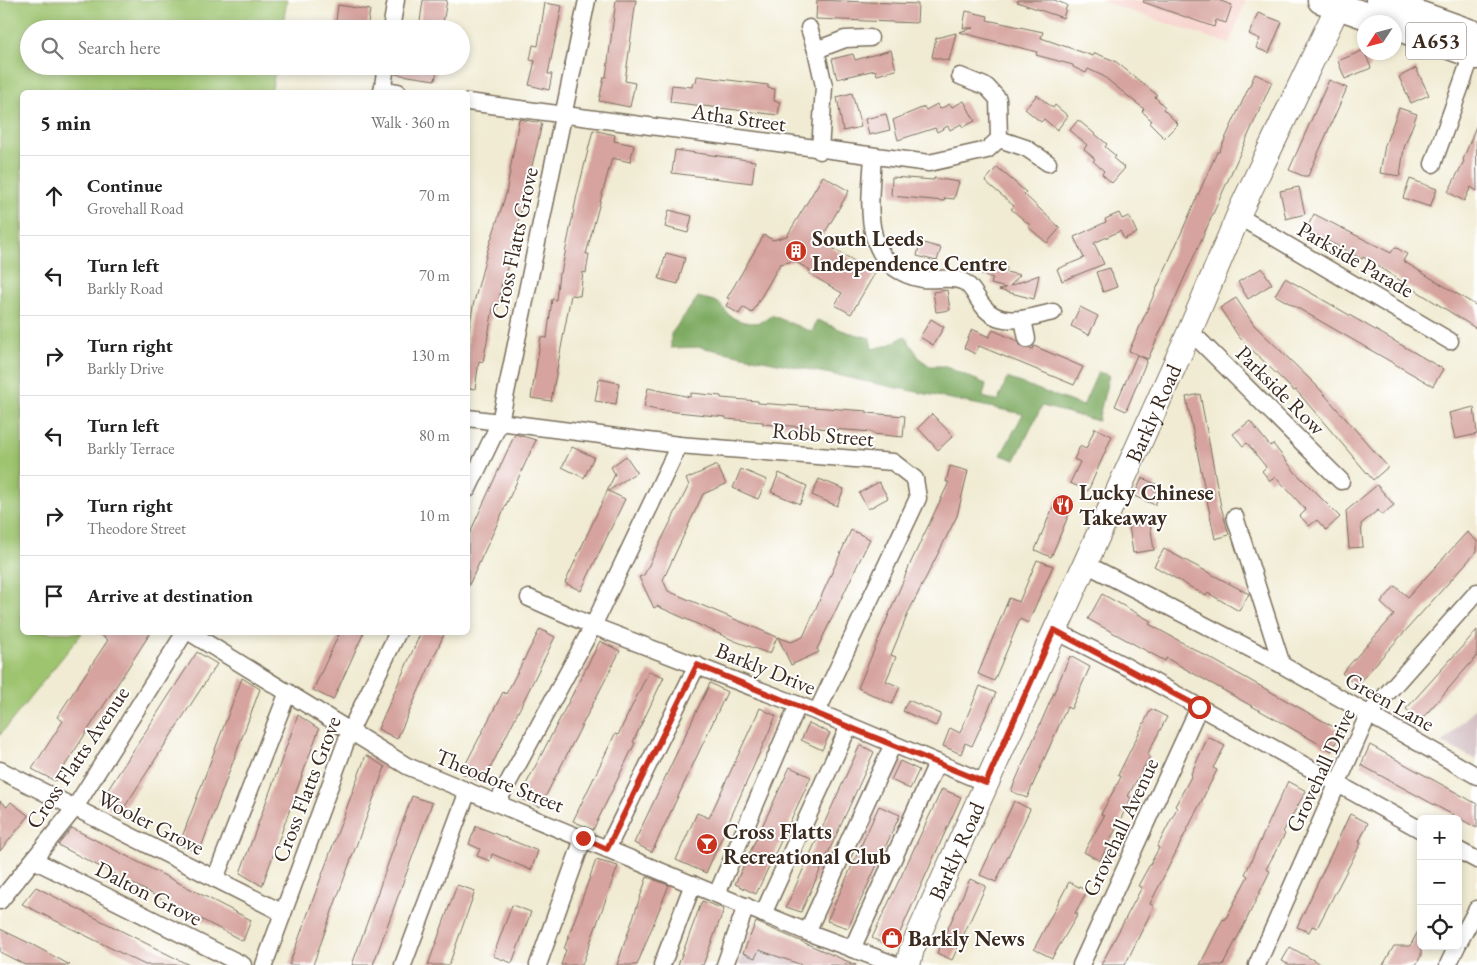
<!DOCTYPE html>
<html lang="en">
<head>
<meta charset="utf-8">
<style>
	body { margin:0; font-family:"EB Garamond",serif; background:#f2f2f2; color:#222 }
	.controls { position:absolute; right:15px; bottom:15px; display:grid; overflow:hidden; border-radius:8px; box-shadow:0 2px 8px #0003 }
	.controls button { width:45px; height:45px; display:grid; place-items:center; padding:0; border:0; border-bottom:1px solid #e0e0e0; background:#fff; color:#222; font:25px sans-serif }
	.compass { position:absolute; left:1357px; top:15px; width:45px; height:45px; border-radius:50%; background:#fff; box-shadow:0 2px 8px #0003; rotate:234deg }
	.stop { position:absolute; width:15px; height:15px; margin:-11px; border:4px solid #c8321e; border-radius:50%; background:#fff }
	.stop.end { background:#c8321e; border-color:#fff; box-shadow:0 1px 5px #0008 }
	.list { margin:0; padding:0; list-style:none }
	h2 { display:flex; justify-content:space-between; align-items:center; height:65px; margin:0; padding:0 20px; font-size:21px }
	h2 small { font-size:16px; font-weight:400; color:#767676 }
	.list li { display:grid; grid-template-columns:32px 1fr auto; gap:15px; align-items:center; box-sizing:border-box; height:80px; padding:0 20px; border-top:1px solid #e0e0e0 }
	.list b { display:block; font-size:19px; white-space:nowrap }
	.list p { margin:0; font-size:16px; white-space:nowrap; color:#767676 }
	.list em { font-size:16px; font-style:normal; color:#767676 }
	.icon { flex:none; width:28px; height:28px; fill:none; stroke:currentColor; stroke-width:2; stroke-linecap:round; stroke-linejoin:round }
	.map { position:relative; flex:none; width:1477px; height:965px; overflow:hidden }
	.search { position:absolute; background:#fff; box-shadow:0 2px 8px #0003; left:20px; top:20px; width:450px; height:55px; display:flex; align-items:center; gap:12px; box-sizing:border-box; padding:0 18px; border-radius:28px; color:#767676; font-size:19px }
	.panel { position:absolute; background:#fff; box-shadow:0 2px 8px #0003; left:20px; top:90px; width:450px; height:545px; border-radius:8px }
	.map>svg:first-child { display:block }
</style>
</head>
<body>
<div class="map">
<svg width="1477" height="965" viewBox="0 0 1477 965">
	<rect width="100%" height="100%" fill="#fff"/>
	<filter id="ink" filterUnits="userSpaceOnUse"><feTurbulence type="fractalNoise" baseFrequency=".02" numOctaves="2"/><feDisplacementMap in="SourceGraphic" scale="10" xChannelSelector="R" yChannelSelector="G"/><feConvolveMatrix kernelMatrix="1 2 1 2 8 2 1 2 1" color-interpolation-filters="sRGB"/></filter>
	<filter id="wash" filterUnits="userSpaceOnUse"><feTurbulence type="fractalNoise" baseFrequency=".0096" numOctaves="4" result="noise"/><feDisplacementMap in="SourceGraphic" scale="20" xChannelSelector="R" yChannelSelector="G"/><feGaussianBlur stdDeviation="1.12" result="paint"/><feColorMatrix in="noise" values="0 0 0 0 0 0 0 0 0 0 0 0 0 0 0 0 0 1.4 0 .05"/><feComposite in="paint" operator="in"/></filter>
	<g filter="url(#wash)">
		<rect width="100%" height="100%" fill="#f0ebd2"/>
		<path fill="#f7d0ca" d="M1098,0H1246L1229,44Z"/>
		<g fill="#d2bec2">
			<path d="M1477,706V760L1443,743Z"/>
			<path d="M756,922L857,965H738Z"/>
		</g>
		<path fill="#9ec470" stroke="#6c7747" d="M0,0H287L282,29H29V66H276L271,92H22V632L82,633L0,735Z"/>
		<path fill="#7eaa62" stroke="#5c6a40" d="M698,297C704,299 715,300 720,304C723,307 725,311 728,314C739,324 762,327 771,315L812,332L817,320L844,331L870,338L872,349L889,345L905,336L920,359L930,366H944L986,384L983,397L998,401L1007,378L1083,406L1098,372L1109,375L1098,421L1042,406L1015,460L1001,455L1023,414L700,347L671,348V334Z"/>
		<g id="blocks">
			<g fill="#d6a39e">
				<path d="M423,0H447L442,29H419Z"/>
				<path d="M616,0H636L625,81L635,83L630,107L599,101L604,77H606Z"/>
				<path d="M817,0L918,4L917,23L816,19Z"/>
				<path d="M1018,0H1054L1067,5L1063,18L1017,2Z"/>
				<path d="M1144,0H1218L1232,5L1226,23L1216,20L1214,27L1143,2Z"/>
				<path d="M545,3L562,6L548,74H552L549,90L529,85L535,61L530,60L533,45L538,46Z"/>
				<path d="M338,5L370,10L367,29H335Z"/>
				<path d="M966,11L988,16L987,20L1043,32L1041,38L1093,56L1095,53L1115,61L1157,95L1155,97L1165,107L1163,109L1178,124L1164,138L1149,123L1152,121L1142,111L1144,109L1103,76L1088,69L1086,73L1073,67V65L1036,55L1037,52L959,32L973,28H963Z"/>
				<path d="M1258,13L1282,22L1269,53L1256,48L1260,39L1249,34Z"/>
				<path d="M956,33L949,61L932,57L936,38Z"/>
				<path d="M891,50L896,70L877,75L875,70L837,79L832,59L853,54L855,60Z"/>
				<path d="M1364,50L1371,68L1345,79L1338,61Z"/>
				<path d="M396,66H438L435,80L395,74Z"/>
				<path d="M1416,68L1429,95L1411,103L1399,77Z"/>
				<path d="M1255,74L1272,82L1148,359L1129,351L1217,152H1219Z"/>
				<path d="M697,76L768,85V88L775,89L774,101L780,102L778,115L670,102L672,85L692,87L693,82L696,83Z"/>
				<path d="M1329,80L1347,88L1308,176H1303L1289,170Z"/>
				<path d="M852,93L861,127L843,131L837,97Z"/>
				<path d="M1037,95L1053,108L1055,105L1068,116L1057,130L1044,119L1041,122L1025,109Z"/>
				<path d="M964,101L975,121L963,127L961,124L950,130L948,126L937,132L935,128L898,140L893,120L924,107L926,110L937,104L939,109L950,104L952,107Z"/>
				<path d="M1399,108L1417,114L1404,148L1400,176L1380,173L1385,145Z"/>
				<path d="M886,114L890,130L869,135L865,119Z"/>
				<path d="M519,119L542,123L539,137L504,280H502L499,304H494L483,362L479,361L475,389L468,388V335L473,306L488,249L506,194Z"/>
				<path d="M1078,120L1107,144L1105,147L1116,156L1114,159L1125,168L1112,183L1102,174L1104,171L1093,161L1095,159L1084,149L1087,145L1070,130Z"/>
				<path d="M1476,126L1477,191L1471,187L1464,201L1448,192L1464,161L1463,160Z"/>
				<path d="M593,130L615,135L614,141L634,145L630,162L612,158L586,254H589L586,273L583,272L580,296L571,295L551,401L531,398L541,337L547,338L552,299L556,300L559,273H561L577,195Z"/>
				<path d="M675,150L755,161L752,183L672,173Z"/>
				<path d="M997,167L1026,192L1024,194L1060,228L1047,243L1028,227L1030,225L1011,209L1014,206L985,181Z"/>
				<path d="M823,176L849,191L820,241L875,273L851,314L835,305L842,293L808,273L810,270L794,261L780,264L752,313L743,307L739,314L726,306L730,299L727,298L764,235L773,240L787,236Z"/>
				<path d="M892,177L934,180V178L959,182L954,199L945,198L944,201L891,196Z"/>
				<path d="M1410,179L1437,189L1430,207L1403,198Z"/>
				<path d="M1299,187L1305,214L1286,219L1280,191Z"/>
				<path d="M669,210L692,216L688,233L665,227Z"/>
				<path d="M1119,213L1122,219L1129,216L1137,233L1124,239L1120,231L1094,243L1104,264L1062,281L1057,269L1084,258L1074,237L1106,222L1105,219Z"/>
				<path d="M1314,214L1391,253L1395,247L1407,254L1403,261L1477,306V329L1363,257L1362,259L1306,230Z"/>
				<path d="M920,242L941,248L937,261L917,256Z"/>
				<path d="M666,253L685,258L678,284L659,279Z"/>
				<path d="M985,263L1007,268L1006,272L1020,275L1010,286L1039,275L1034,299L999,290L1006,288L991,284L993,278L982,275Z"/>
				<path d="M1110,268L1117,287L1103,292L1096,272Z"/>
				<path d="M1262,268L1272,284L1248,299L1238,282Z"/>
				<path d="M1285,278L1443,369L1433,386L1275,295Z"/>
				<path d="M947,290L950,310L936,312L933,292Z"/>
				<path d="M1236,298L1254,325L1316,385L1388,467L1373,480L1296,390L1294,391L1239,337L1220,308Z"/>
				<path d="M1080,307L1098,316L1089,335L1071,326Z"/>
				<path d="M931,319L944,327L933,345L920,337Z"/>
				<path d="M972,329L989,337L993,330L1017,341L1023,348L1033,349L1034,346L1083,367L1074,385L979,346L975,354L964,348Z"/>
				<path d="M1137,355L1147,360L1126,411L1115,406Z"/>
				<path d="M599,379L619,383L616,404L595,401Z"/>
				<path d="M648,388L690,397L691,393L721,396V398L758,401V403L867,411V413L905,416L903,437L873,434V432L763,424V422L726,419V417L657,410L644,407Z"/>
				<path d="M1200,394L1221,507L1229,535L1215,539L1186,397Z"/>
				<path d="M1474,407L1477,434L1455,439L1449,413Z"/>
				<path d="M932,414L953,436L938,450L918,428Z"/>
				<path d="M1250,421L1270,446L1273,444L1295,472L1340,517L1326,530L1317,520L1309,526L1300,516L1306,510L1276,477L1270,481L1262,471L1266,467L1247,443L1243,446L1233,434Z"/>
				<path d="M1095,428L1112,436L1088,491L1070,483L1080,462L1074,459L1077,453L1080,446L1086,449Z"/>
				<path d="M515,434L536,440L468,587V537Z"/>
				<path d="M572,447L594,457L584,478L562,467Z"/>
				<path d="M626,456L637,472L608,491L625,499L581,591L565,583L615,474L611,467Z"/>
				<path d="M717,465L726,484L703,494L663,580L668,591L777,637L770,654L735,641L657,606L654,608L639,577L644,575L689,485L686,479Z"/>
				<path d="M950,466L968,471L957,516L909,611L891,655L896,657L886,681L900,687L892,704L858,688L911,562L949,482H946Z"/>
				<path d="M741,469L767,480L758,499L733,488Z"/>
				<path d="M779,473L807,486L800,504L771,492Z"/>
				<path d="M1142,478L1156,484L1153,490L1160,493L1155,505L1134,496Z"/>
				<path d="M819,479L844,489L837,506L812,495Z"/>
				<path d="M879,482L888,498L868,509L859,493Z"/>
				<path d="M1377,485L1394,505L1382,515L1378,510L1361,524L1363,547L1349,548L1346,511Z"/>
				<path d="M1058,495L1074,502L1051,557L1035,550Z"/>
				<path d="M1150,523L1154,550L1133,553L1129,526Z"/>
				<path d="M851,530L870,539L817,649L819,652L791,665L778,637L791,642L803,637Z"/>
				<path d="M1467,532L1477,541V551L1356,686L1342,673L1394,615L1381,603L1395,586L1408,597Z"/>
				<path d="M1164,549L1249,594L1239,611L1208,593L1206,596L1154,566Z"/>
				<path d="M1037,560L1053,566L1028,623L1020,619L994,681L978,674L1009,598L1019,602Z"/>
				<path d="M1102,594L1151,621L1149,624L1341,731L1332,751L1166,658L1165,661L1088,619Z"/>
				<path d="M540,629L555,637L483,783L461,773L503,692L506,694Z"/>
				<path d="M1477,630V656L1420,721L1406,709Z"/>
				<path d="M97,632H151L55,781L32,769L63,721L57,717L108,640Z"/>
				<path d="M340,632H364L333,700L313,690Z"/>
				<path d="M421,632H445L397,739L378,729Z"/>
				<path d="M600,641L620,651L540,807L519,798Z"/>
				<path d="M197,652L217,664L120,814L100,802Z"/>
				<path d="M1070,656L1090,667L1071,709L1067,707L1027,798L1011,791Z"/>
				<path d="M649,671L664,677L633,742L635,743L593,830L573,821L615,734L618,735Z"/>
				<path d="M242,678L260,689L199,853L179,845Z"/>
				<path d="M710,683L727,692L652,852L634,843Z"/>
				<path d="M980,686L996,693L972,746L965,743L961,754L943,746L950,728L960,733Z"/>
				<path d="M908,700L941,714L936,726L903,711Z"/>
				<path d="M760,708L776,716L706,873L676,860L697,813L709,818Z"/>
				<path d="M1151,709L1167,717L1147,755L1150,756L1128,796L1131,798L1100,861L1084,852L1104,816L1101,814L1121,777L1118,775Z"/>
				<path d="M298,715L319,729L262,886L240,873Z"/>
				<path d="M809,723L830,733L822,750L801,740Z"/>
				<path d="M1208,737L1225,746L1213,768L1217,770L1150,904L1154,906L1125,965H1101L1142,887L1138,886L1159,848L1157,847L1177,808L1175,806L1192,775L1191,774Z"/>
				<path d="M860,745L874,752L851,803L801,912L786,907Z"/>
				<path d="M1370,745L1477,804V828L1361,765Z"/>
				<path d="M366,755L385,767L334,906L313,965H289Z"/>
				<path d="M900,761L919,770L910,789L891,780Z"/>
				<path d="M790,767L811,777L756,894L735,884Z"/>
				<path d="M1288,781L1306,791L1283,832L1285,834L1266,869L1270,871L1242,929L1223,965H1200L1223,919L1225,920L1248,876L1245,874Z"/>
				<path d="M942,789L961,797L893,948L872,938Z"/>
				<path d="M412,796L432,803L417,844L373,965H352Z"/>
				<path d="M0,801L7,807L11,802L29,816L0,851Z"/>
				<path d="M1014,801L1030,809L996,882L980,875Z"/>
				<path d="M879,806L900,815L848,928L827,921Z"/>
				<path d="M1350,814L1368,823L1359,842L1361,843L1317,928L1312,926L1309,932L1297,927Z"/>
				<path d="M476,826L538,851L531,870L492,854L490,861L477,856L480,849L469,844Z"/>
				<path d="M72,828L251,920L243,941L58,845Z"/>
				<path d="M596,860L618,866L582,965H561L566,950L564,949Z"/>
				<path d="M647,877L669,885L637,965H617Z"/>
				<path d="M970,879L986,886L952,960L937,953Z"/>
				<path d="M1069,882L1087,891L1075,913L1078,914L1052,958L1034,949Z"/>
				<path d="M457,885L475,891L449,965H428Z"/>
				<path d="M36,887L82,911L189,965H145L22,904Z"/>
				<path d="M702,901L724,909L703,965H678Z"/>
				<path d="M512,905L531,912L512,963L493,956Z"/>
				<path d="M756,922L856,965H802L759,950L755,958L743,953Z"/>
				<path d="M1421,926V956L1416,965H1383L1394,946H1410Z"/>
				<path d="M0,929L31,944L70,965H25L0,952Z"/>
				<path d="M1290,947L1322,965H1290L1282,961Z"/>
			</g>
		</g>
	</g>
	<g filter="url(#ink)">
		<use href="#blocks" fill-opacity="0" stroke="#7a6e5d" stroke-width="1"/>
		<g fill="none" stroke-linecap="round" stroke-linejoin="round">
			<g stroke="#7a6e5d" stroke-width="19">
				<g id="street">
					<path d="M809,28L816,50"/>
					<path d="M391,29L396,0"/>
					<path d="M960,76L987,87L998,99L999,139"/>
					<path d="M382,90L398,92"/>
					<path d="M382,92L386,66"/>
					<path d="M468,102L929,163L987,150L999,139L1026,148L1048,163"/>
					<path d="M820,151L824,86L816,50L845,39L870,38"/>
					<path d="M873,157C870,203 859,267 922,279C936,281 951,275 964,282C973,287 976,298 983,306C1000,329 1030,317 1053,312"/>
					<path d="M1433,164L1475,46"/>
					<path d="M1238,216L1450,341"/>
					<path d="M1023,319L1027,339"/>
					<path d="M1189,333L1198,339L1341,481"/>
					<path d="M468,418L679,445L893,462L915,479L918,498L817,712"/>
					<path d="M468,489L500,422L587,0"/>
					<path d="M1235,517L1282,665"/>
					<path d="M1084,563L1282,665L1477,776"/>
					<path d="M529,598L593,626L817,712L986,783"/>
					<path d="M1054,630L1127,667L1421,830"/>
					<path d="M189,632L407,766L807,932L896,965"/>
					<path d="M0,770L283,913"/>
					<path d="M497,803L593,626L679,445"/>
					<path d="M607,849L697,665"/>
					<path d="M1458,850L1477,860"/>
					<path d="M34,860L243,965"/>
					<path d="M215,879L288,692"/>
					<path d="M717,894L798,705"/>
					<path d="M0,901L74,809L185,632"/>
					<path d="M763,914L849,726"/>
					<path d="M807,932L893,744"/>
					<path d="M1458,944L1477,909"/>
					<path d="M852,949L937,763"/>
					<path d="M264,965L350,731L398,632"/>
					<path d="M403,965L468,791"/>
					<path d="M538,965L583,839"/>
					<path d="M662,965L693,884"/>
					<path d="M725,965L746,906"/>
					<path d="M1081,965L1199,707"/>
					<path d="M1257,965L1368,715L1477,592"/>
					<path d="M1448,965L1457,946"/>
				</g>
			</g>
			<g stroke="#7a6e5d" stroke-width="26">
				<g id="secondary">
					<path id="s1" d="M908,965L912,949L1189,333L1242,207L1341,0"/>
				</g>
			</g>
			<g stroke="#7a6e5d" stroke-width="29">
				<g id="primary">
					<path d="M1321,0L1384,22"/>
					<path d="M1379,0L1477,35"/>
					<path d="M1394,26L1477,56"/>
				</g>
			</g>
			<use href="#street" stroke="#fff" stroke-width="16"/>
			<use href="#secondary" stroke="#fff" stroke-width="24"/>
			<use href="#primary" stroke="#fff" stroke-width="26"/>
		</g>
	</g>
	<g fill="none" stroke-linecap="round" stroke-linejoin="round" filter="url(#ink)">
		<path stroke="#c8321e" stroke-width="6" d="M583,838L607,849L697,665L986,783L1054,630L1199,707"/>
	</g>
	<defs>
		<g id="building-disc" transform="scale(1.125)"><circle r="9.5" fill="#c8321e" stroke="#fff"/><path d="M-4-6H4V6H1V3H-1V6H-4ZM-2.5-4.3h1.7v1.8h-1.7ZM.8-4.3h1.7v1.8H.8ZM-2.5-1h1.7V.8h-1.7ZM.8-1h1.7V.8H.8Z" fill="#fff"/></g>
		<g id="restaurant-disc" transform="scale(1.125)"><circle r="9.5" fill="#c8321e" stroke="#fff"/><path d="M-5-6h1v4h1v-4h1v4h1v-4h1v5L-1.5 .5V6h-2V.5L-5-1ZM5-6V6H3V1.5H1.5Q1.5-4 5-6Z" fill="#fff"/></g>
		<g id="bar-disc" transform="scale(1.125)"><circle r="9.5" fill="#c8321e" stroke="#fff"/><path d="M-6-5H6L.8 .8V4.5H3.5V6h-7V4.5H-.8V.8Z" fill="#fff"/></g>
		<g id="shop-disc" transform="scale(1.125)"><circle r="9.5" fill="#c8321e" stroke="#fff"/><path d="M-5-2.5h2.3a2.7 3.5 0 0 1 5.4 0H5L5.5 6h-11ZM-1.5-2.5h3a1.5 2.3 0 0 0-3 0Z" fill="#fff"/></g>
	</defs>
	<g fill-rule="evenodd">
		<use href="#building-disc" x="796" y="251"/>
		<use href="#restaurant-disc" x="1063" y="505"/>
		<use href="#bar-disc" x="707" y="844"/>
		<use href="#shop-disc" x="892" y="938"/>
	</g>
	<g text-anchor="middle" stroke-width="4" stroke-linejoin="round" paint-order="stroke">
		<rect fill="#fff" stroke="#766a62" stroke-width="1" x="1406" y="22.5" width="60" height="37" rx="4"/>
		<g font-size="21" font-weight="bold" fill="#3b2a1e">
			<text x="1436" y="48">A653</text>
		</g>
		<g font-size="22" fill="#3b2a1e" stroke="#fff">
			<text transform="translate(739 117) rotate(8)" y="8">Atha Street</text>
			<text transform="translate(514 243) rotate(-78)" y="8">Cross Flatts Grove</text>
			<text transform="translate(1356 259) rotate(30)" y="8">Parkside Parade</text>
			<text transform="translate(1281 390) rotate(45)" y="8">Parkside Row</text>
			<text dy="8" stroke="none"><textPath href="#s1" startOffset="604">Barkly Road</textPath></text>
			<text transform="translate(823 434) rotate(5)" y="8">Robb Street</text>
			<text transform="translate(766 668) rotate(22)" y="8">Barkly Drive</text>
			<text transform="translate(1390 701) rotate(29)" y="8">Green Lane</text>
			<text transform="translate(77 757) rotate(-56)" y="8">Cross Flatts Avenue</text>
			<text transform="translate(1320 770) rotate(-65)" y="8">Grovehall Drive</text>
			<text transform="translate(500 780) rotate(22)" y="8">Theodore Street</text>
			<text transform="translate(306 789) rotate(-69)" y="8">Cross Flatts Grove</text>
			<text transform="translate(151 822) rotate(27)" y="8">Wooler Grove</text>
			<text transform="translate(1120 827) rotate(-65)" y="8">Grovehall Avenue</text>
			<text dy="8" stroke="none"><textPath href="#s1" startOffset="124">Barkly Road</textPath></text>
			<text transform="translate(149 893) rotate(27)" y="8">Dalton Grove</text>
		</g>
		<g font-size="22" font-weight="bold" fill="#3b2a1e" stroke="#fff" text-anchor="start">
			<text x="812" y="246">South Leeds<tspan x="812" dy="25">Independence Centre</tspan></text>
			<text x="1079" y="500">Lucky Chinese<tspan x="1079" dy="25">Takeaway</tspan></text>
			<text x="723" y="839">Cross Flatts<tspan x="723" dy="25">Recreational Club</tspan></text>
			<text x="908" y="946">Barkly News</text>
		</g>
	</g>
</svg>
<div class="controls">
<button>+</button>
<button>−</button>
<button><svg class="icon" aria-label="locate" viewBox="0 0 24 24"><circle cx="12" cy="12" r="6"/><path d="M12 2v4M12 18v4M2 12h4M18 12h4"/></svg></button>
</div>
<svg class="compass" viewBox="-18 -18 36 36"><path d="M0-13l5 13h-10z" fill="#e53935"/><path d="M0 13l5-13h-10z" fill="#767676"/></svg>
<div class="stop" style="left:1199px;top:707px"></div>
<div class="stop end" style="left:583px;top:838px"></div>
<div class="search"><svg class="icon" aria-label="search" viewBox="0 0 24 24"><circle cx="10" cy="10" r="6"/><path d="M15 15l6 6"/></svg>Search here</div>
<section class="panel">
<h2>5 min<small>Walk · 360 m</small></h2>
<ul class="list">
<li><svg class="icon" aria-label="ahead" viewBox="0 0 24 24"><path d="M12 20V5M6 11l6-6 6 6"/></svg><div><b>Continue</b><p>Grovehall Road</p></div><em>70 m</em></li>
<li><svg class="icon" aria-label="left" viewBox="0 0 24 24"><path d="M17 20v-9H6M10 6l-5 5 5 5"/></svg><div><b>Turn left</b><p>Barkly Road</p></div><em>70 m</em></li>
<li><svg class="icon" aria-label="right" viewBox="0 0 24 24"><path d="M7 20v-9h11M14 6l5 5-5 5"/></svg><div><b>Turn right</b><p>Barkly Drive</p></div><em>130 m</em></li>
<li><svg class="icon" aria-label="left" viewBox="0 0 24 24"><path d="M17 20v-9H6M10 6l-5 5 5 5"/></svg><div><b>Turn left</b><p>Barkly Terrace</p></div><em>80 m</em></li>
<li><svg class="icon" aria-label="right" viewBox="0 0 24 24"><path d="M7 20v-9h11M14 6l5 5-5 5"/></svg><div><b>Turn right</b><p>Theodore Street</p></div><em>10 m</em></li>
<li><svg class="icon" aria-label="arrive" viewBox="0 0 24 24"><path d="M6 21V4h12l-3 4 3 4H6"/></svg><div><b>Arrive at destination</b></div></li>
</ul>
</section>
</div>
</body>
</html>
